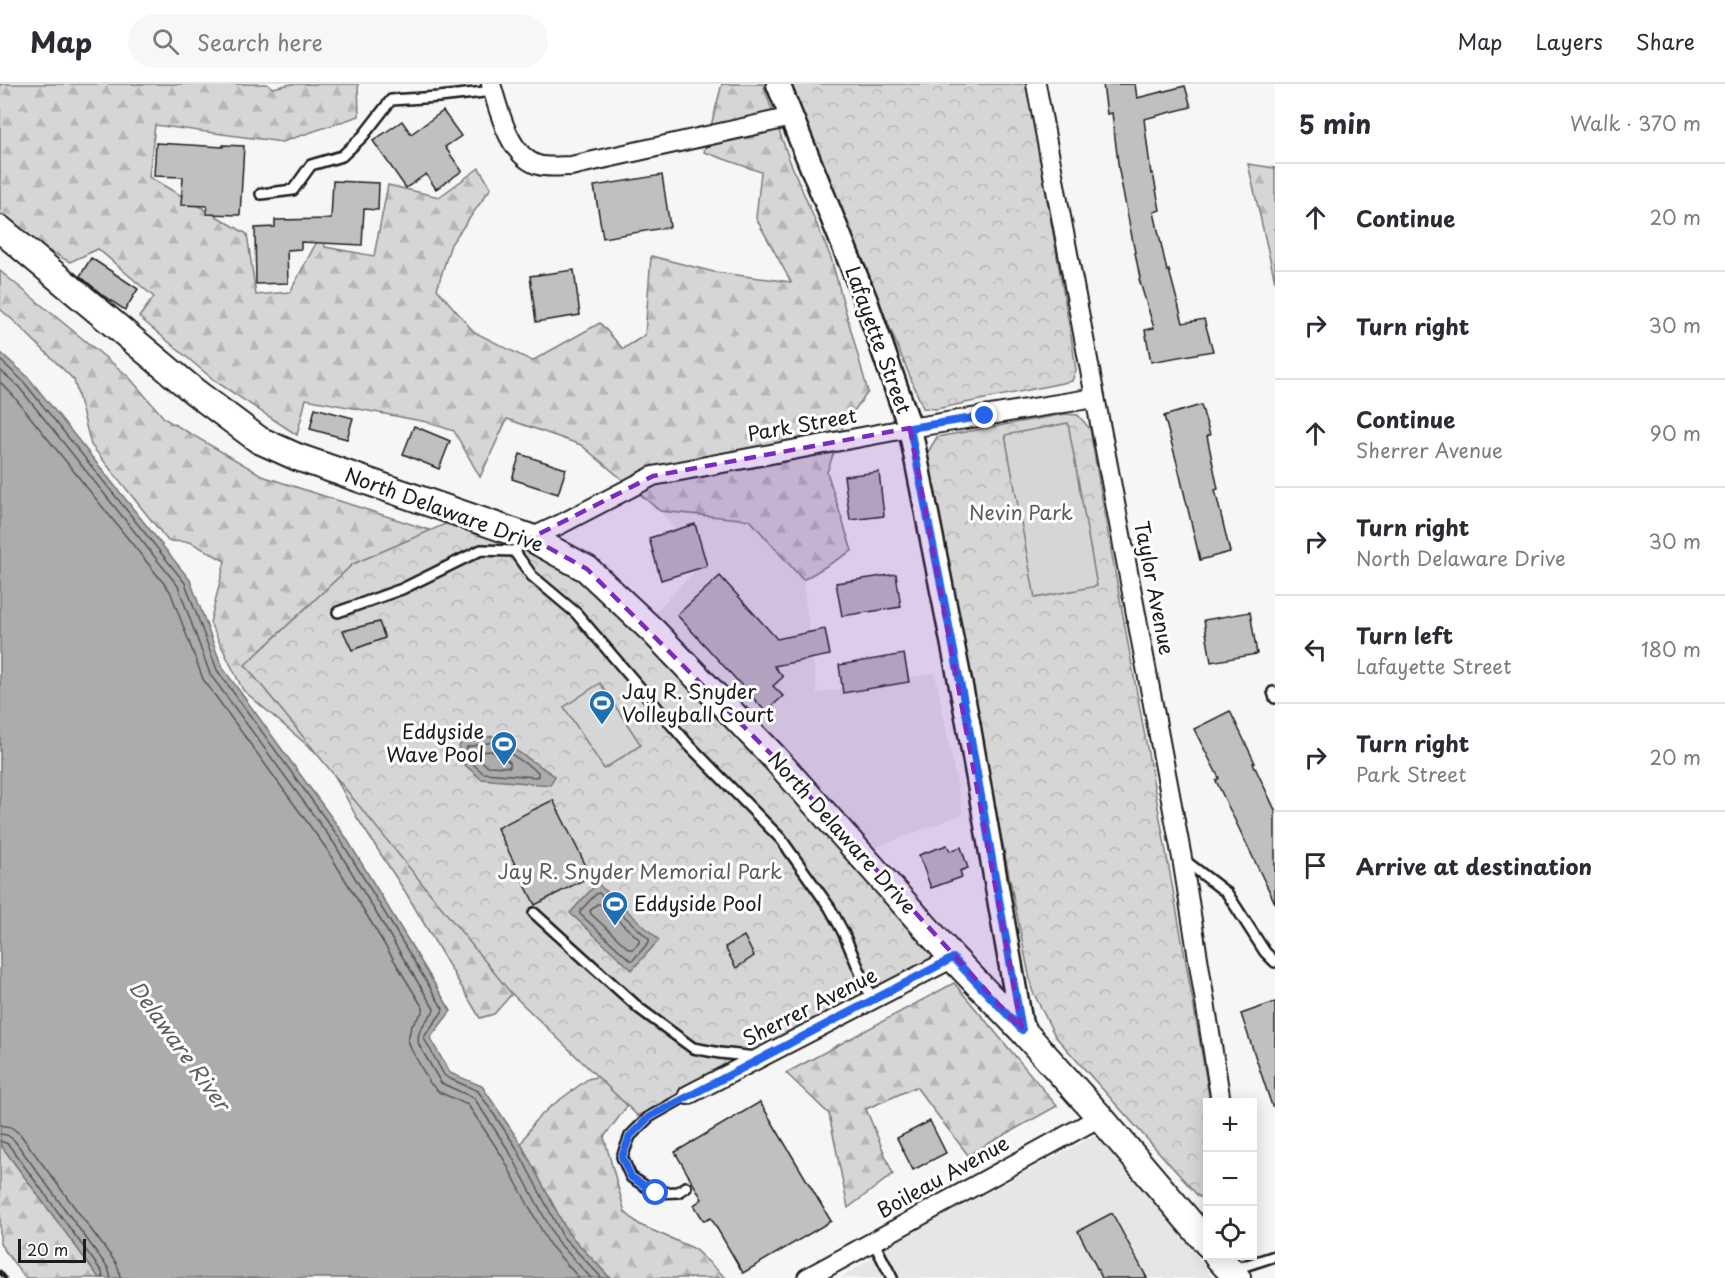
<!DOCTYPE html>
<html lang="en">
<head>
<meta charset="utf-8">
<style>
	body { margin:0; font-family:"Playpen Sans",sans-serif; background:#f7f7f7; color:#2b2b33 }
	.controls { position:absolute; right:18px; bottom:18px; display:grid; overflow:hidden; border-radius:0px; box-shadow:0 3px 15px #0003 }
	.controls button { width:54px; height:54px; display:grid; place-items:center; padding:0; border:0; border-bottom:2px solid #e1e1e2; background:#fff; color:#2b2b33; font:30px sans-serif }
	.scale { position:absolute; left:18px; bottom:15px; width:68px; box-sizing:border-box; padding-left:6px; border:3px solid #1c1c1c; border-top:0; font-size:16px; line-height:21px; white-space:nowrap; color:#1c1c1c; -webkit-text-stroke:4px #fff; paint-order:stroke }
	.stop { position:absolute; width:18px; height:18px; margin:-14px; border:4px solid #2563eb; border-radius:50%; background:#fff }
	.stop.end { background:#2563eb; border-color:#fff; box-shadow:0 2px 6px #0008 }
	.list { margin:0; padding:0; list-style:none }
	h2 { display:flex; justify-content:space-between; align-items:center; height:78px; margin:0; padding:0 24px; font-size:26px }
	h2 small { font-size:20px; font-weight:400; color:#7c7c81 }
	.list li { display:grid; grid-template-columns:39px 1fr auto; gap:18px; align-items:center; box-sizing:border-box; height:108px; padding:0 24px; border-top:2px solid #e1e1e2 }
	.list b { display:block; font-size:22px; white-space:nowrap }
	.list p { margin:0; font-size:20px; white-space:nowrap; color:#7c7c81 }
	.list em { font-size:20px; font-style:normal; color:#7c7c81 }
	.icon { flex:none; width:33px; height:33px; fill:none; stroke:currentColor; stroke-width:2; stroke-linecap:round; stroke-linejoin:round }
	.map { position:relative; flex:none; width:1275px; height:1194px; overflow:hidden }
	header { display:flex; align-items:center; gap:36px; box-sizing:border-box; height:84px; padding:0 30px; background:#fff; border-bottom:2px solid #e1e1e2 }
	header strong { font-size:28px }
	nav { display:flex; gap:33px; margin-inline-start:auto; font-size:21px }
	.search { width:420px; height:54px; background:#f7f7f7; display:flex; align-items:center; gap:15px; box-sizing:border-box; padding:0 21px; border-radius:33px; color:#7c7c81; font-size:22px }
	main { display:flex }
	aside { flex:1; background:#fff }
	.map>svg:first-child { display:block }
</style>
</head>
<body>
<header>
<strong>Map</strong>
<div class="search"><svg class="icon" aria-label="search" viewBox="0 0 24 24"><circle cx="10" cy="10" r="6"/><path d="M15 15l6 6"/></svg>Search here</div>
<nav><a>Map</a><a>Layers</a><a>Share</a></nav>
</header>
<main>
<div class="map">
<svg width="1275" height="1194" viewBox="0 0 1275 1194">
	<defs>
		<pattern id="forest-firs" width="22" height="20" patternUnits="userSpaceOnUse" patternTransform="scale(1.5)"><rect width="22" height="20" fill="#d6d6d6"/><path d="M5 1l3.5 6h-7zM16 11l3.5 6h-7z" fill="#b7b7b7"/></pattern>
		<pattern id="park-crowns" width="20" height="18" patternUnits="userSpaceOnUse" patternTransform="scale(1.5)"><rect width="20" height="18" fill="#d6d6d6"/><path d="M2 6a3 3 0 1 1 6 0M12 15a3 3 0 1 1 6 0" fill="none" stroke="#b7b7b7"/></pattern>
	</defs>
	<rect width="100%" height="100%" fill="#f6f6f6"/>
	<filter id="ink" filterUnits="userSpaceOnUse"><feTurbulence type="fractalNoise" baseFrequency=".0167" numOctaves="2"/><feDisplacementMap in="SourceGraphic" scale="12" xChannelSelector="R" yChannelSelector="G"/><feConvolveMatrix kernelMatrix="1 2 1 2 8 2 1 2 1" color-interpolation-filters="sRGB"/></filter>
	<g filter="url(#ink)">
		<g fill="#e6e6e6">
			<path d="M660,427L750,436L803,496L817,609L935,589L963,730L872,765L652,531L703,479Z"/>
			<path d="M1099,1049L1159,1121L1213,1194H841L895,1158Z"/>
		</g>
		<g fill="url(#forest-firs)" stroke="#797979" stroke-width="1.5">
			<path d="M0,0H267L273,4L291,0H358L359,32L282,58L155,41L149,93L247,150L256,211L290,208L323,146L325,163L374,172L388,101L439,113L479,84L491,104L451,160L437,205L474,248L532,277L600,239L623,265L645,251L651,172L714,188L791,198L756,134L761,88L704,68L722,0H763L789,75L831,174L868,308L844,340L827,388L852,467L803,496L750,436L660,427L581,361L507,335L480,393L454,347L427,338L306,315L297,351L215,297L139,233L154,213L98,165L70,178L21,152L0,132Z"/>
			<path d="M1248,80L1275,84V197Z"/>
			<path d="M0,187L128,292L165,335L265,393L445,451L527,893L494,930L480,934L406,809L356,732L328,679L243,606L210,539L225,477L190,458L168,457L91,361L74,296L16,239L0,225Z"/>
			<path d="M954,899L1057,1022L968,1071L916,1003L866,1025L893,1090L848,1124L829,1030L786,989Z"/>
			<path d="M618,987L634,1013L604,1053L625,1128L640,1141L693,1164L726,1194H610L568,1149L521,1060L534,1038L550,1023L588,995Z"/>
			<path d="M0,1057L102,1194H25L0,1160Z"/>
		</g>
		<g fill="url(#park-crowns)" stroke="#797979" stroke-width="1.5">
			<path d="M789,0H1027L1072,258L1076,286L1072,297L936,325L923,324Z"/>
			<path d="M1065,330L1078,331L1090,345C1128,570 1173,794 1210,1018H1208L1207,1110L1199,1113L1055,952L1032,906L925,373L937,353Z"/>
			<path d="M466,431L587,485L953,874L761,974L638,1032L510,908L245,581L353,480Z"/>
		</g>
		<g fill="#d6d6d6" stroke="#797979" stroke-width="1.5">
			<path d="M1068,339L1097,502L1035,514L1005,351Z"/>
			<path d="M600,599L641,661L604,685L564,623Z"/>
		</g>
		<g fill="#acacac" stroke="#727272" stroke-width="1.5">
			<path d="M0,268L28,293L190,496L222,583L345,752L451,927L430,954L450,989L482,1002L521,1060L568,1149L610,1194H99L0,1060Z"/>
			<path d="M494,652L555,692L550,701L481,695L456,673L461,657Z"/>
			<path d="M597,799L659,856L632,886L570,829Z"/>
		</g>
		<g fill="none" stroke-linecap="round" stroke-linejoin="round">
			<g stroke="#565656" stroke-width="1.5">
				<path d="M0,276L23,297L185,499L217,586L340,755L443,925L442,928L426,950L424,954L444,991L448,994L478,1007L516,1063L563,1153L602,1194"/>
				<path d="M0,286L18,302L178,502L210,590L334,759L434,925L433,928C426,938 415,947 419,961L441,999L474,1014L509,1067L557,1157L591,1194"/>
				<path d="M0,298L11,309L170,507L203,595L326,764L423,924V927L411,943L408,956L411,965L430,999L439,1008L468,1021L502,1072L549,1160L579,1194"/>
				<path d="M493,658L538,688V692L536,693L483,689L464,672L467,663Z"/>
				<path d="M492,667L510,678V683L487,682L476,672L478,668Z"/>
				<path d="M599,809L649,855V858L633,876H630L580,830V827L596,810Z"/>
				<path d="M597,820H600L639,855V859L633,865H629L591,830L590,827Z"/>
				<path d="M0,1041L11,1043L20,1050L116,1179L119,1186L120,1194"/>
				<path d="M0,1050L7,1051L14,1056L108,1184L111,1194"/>
				<path d="M0,1057L8,1060L102,1188L103,1194"/>
			</g>
		</g>
		<g fill="#c0c0c0" stroke="#1c1c1c" stroke-width="1.5">
			<path d="M1103,0H1135L1137,14L1185,2L1191,23L1144,35L1151,90L1153,89L1160,126L1154,128L1167,187L1169,186L1183,239L1204,235L1213,267L1151,278L1145,246L1154,244L1139,195L1140,194L1119,87L1112,29L1107,30Z"/>
			<path d="M443,27L461,52L445,63L462,87L436,105L426,90L406,104L373,57L402,37L411,50Z"/>
			<path d="M156,59L223,63V61L244,62L240,131L207,130V122L181,121L183,93L154,92Z"/>
			<path d="M662,91L670,143L603,154L594,102Z"/>
			<path d="M333,97L379,99L378,126L364,125L362,161L301,158V165L287,166L288,199L256,200L255,144L275,143V136L331,135Z"/>
			<path d="M91,174L138,205L125,226L105,213L80,192Z"/>
			<path d="M574,186L580,231L536,238L530,192Z"/>
			<path d="M1201,321L1210,351L1207,352L1218,405L1215,406L1230,468L1200,476L1177,379L1164,332Z"/>
			<path d="M315,324L353,334L347,355L310,345Z"/>
			<path d="M414,342L450,357L439,385L403,370Z"/>
			<path d="M520,370L566,385L558,410L512,395Z"/>
			<path d="M879,388L884,432L850,436L844,392Z"/>
			<path d="M695,440L707,482L661,496L649,454Z"/>
			<path d="M896,490L901,523L842,532L836,499Z"/>
			<path d="M720,492L777,555L825,545L830,571L774,582L783,593L773,602L783,612L766,628L677,531Z"/>
			<path d="M1250,528L1257,570L1211,578L1204,536Z"/>
			<path d="M379,538L385,554L352,566L343,547Z"/>
			<path d="M904,570L909,598L843,609L839,581Z"/>
			<path d="M1230,627L1255,679H1253L1275,726V819L1216,697L1219,694L1194,645Z"/>
			<path d="M553,716L591,792L535,821L497,744Z"/>
			<path d="M947,761L950,767L961,763L968,784L960,787L962,793L931,804L919,771Z"/>
			<path d="M744,852L754,872L736,884L725,863Z"/>
			<path d="M1275,918V1022H1272L1241,930Z"/>
			<path d="M760,1018L831,1137L743,1189L711,1134L704,1137L694,1121L702,1115L675,1068Z"/>
			<path d="M930,1037L946,1069L913,1086L897,1054Z"/>
			<path d="M1112,1129L1147,1194H1102L1078,1147Z"/>
		</g>
		<g fill="none" stroke-linecap="round" stroke-linejoin="round">
			<g stroke="#1c1c1c" stroke-width="14">
				<g id="service">
					<path d="M261,110L293,106L311,81L342,72L363,52L391,16L439,13L493,7"/>
					<path d="M514,467L532,492L576,529L688,660L781,755L830,824L843,848L872,916"/>
					<path d="M338,528L402,505L481,466L514,467L517,465"/>
					<path d="M1273,608L1275,614"/>
					<path d="M1184,776L1227,809L1265,868L1275,878"/>
					<path d="M534,829L640,925L693,964L720,969L756,973"/>
					<path d="M686,1103L678,1108L656,1109L631,1093L622,1073L630,1052L649,1033L688,1011"/>
					<path d="M873,1157L892,1194"/>
					<path d="M1232,1186L1275,1172"/>
				</g>
			</g>
			<g stroke="#1c1c1c" stroke-width="22">
				<g id="minor">
					<path d="M491,0C499,27 509,72 538,81C548,84 561,82 571,82L792,33"/>
					<path d="M1036,0L1182,774L1221,1018"/>
					<path d="M531,454L561,440L653,392L910,344L1095,314"/>
					<path d="M688,1011L953,874"/>
					<path d="M807,1194L1100,1033"/>
				</g>
			</g>
			<g stroke="#1c1c1c" stroke-width="27">
				<path id="tertiary" d="M778,0L866,217L910,344L968,638L1022,946"/>
			</g>
			<g stroke="#1c1c1c" stroke-width="30">
				<g id="secondary">
					<path d="M0,145L195,308L259,356L297,373L531,454L587,485L654,548L773,672L953,874L1022,946L1100,1033L1208,1160"/>
					<path d="M1217,1172L1237,1194"/>
				</g>
			</g>
			<use href="#service" stroke="#fff" stroke-width="9"/>
			<use href="#minor" stroke="#fff" stroke-width="18"/>
			<use href="#tertiary" stroke="#fff" stroke-width="22"/>
			<use href="#secondary" stroke="#fff" stroke-width="26"/>
			<path stroke="#1c1c1c" stroke-width="4.5" d="M0,1188L5,1194"/>
		</g>
	</g>
	<g fill="none" stroke-linecap="round" stroke-linejoin="round" filter="url(#ink)">
		<path stroke="#2563eb" stroke-width="8" d="M656,1109L631,1093L622,1073L630,1052L649,1033L953,874L1022,946L968,638L910,344L985,332"/>
	</g>
	<path fill="#7b2cbf" fill-opacity="0.2" stroke="#7b2cbf" stroke-width="4.5" stroke-dasharray="12 8" stroke-linejoin="round" d="M910,344L1022,946L773,672L587,485L531,454L653,392Z"/>
	<defs>
		<g id="stadium-pin" transform="scale(1.35)"><path d="M0 17L-7.5 6A9.5 9.5 0 1 1 7.5 6Z" fill="#1f6fb2" stroke="#fff"/><path d="M0-5a6.5 5 0 1 0 0 10a6.5 5 0 1 0 0-10ZM-3.5-1.8h7v3.6h-7Z" fill="#fff"/></g>
	</defs>
	<g fill-rule="evenodd">
		<use href="#stadium-pin" x="602" y="619"/>
		<use href="#stadium-pin" x="504" y="660"/>
		<use href="#stadium-pin" x="615" y="820"/>
	</g>
	<g text-anchor="middle" stroke-width="6" stroke-linejoin="round" paint-order="stroke">
		<g font-size="20" fill="#1c1c1c" stroke="#fff">
			<text transform="translate(878 256) rotate(70)" y="7">Lafayette Street</text>
			<text transform="translate(802 341) rotate(-10)" y="7">Park Street</text>
			<text transform="translate(444 426) rotate(20)" y="7">North Delaware Drive</text>
			<text transform="translate(1154 504) rotate(79)" y="7">Taylor Avenue</text>
			<text transform="translate(842 749) rotate(48)" y="7">North Delaware Drive</text>
			<text transform="translate(810 923) rotate(-27)" y="7">Sherrer Avenue</text>
			<text transform="translate(943 1093) rotate(-29)" y="7">Boileau Avenue</text>
		</g>
		<g font-size="20" fill="#5d5d5d" stroke="#fff">
			<text x="1021" y="436">Nevin Park</text>
			<text x="640" y="795">Jay R. Snyder Memorial Park</text>
		</g>
		<g font-size="20" fill="#1c1c1c" stroke="#fff" text-anchor="start">
			<text x="622" y="615">Jay R. Snyder<tspan x="622" dy="23">Volleyball Court</tspan></text>
			<text x="484" y="655" text-anchor="end">Eddyside<tspan x="484" dy="23">Wave Pool</tspan></text>
			<text x="634" y="827">Eddyside Pool</text>
		</g>
		<g font-size="21" font-style="italic" fill="#5d5d5d" stroke="#fff">
			<text transform="translate(179 962) rotate(54)" y="7">Delaware River</text>
		</g>
	</g>
</svg>
<div class="controls">
<button>+</button>
<button>−</button>
<button><svg class="icon" aria-label="locate" viewBox="0 0 24 24"><circle cx="12" cy="12" r="6"/><path d="M12 2v4M12 18v4M2 12h4M18 12h4"/></svg></button>
</div>
<div class="scale">20 m</div>
<div class="stop" style="left:656px;top:1109px"></div>
<div class="stop end" style="left:985px;top:332px"></div>
</div>
<aside>
<h2>5 min<small>Walk · 370 m</small></h2>
<ul class="list">
<li><svg class="icon" aria-label="ahead" viewBox="0 0 24 24"><path d="M12 20V5M6 11l6-6 6 6"/></svg><div><b>Continue</b></div><em>20 m</em></li>
<li><svg class="icon" aria-label="right" viewBox="0 0 24 24"><path d="M7 20v-9h11M14 6l5 5-5 5"/></svg><div><b>Turn right</b></div><em>30 m</em></li>
<li><svg class="icon" aria-label="ahead" viewBox="0 0 24 24"><path d="M12 20V5M6 11l6-6 6 6"/></svg><div><b>Continue</b><p>Sherrer Avenue</p></div><em>90 m</em></li>
<li><svg class="icon" aria-label="right" viewBox="0 0 24 24"><path d="M7 20v-9h11M14 6l5 5-5 5"/></svg><div><b>Turn right</b><p>North Delaware Drive</p></div><em>30 m</em></li>
<li><svg class="icon" aria-label="left" viewBox="0 0 24 24"><path d="M17 20v-9H6M10 6l-5 5 5 5"/></svg><div><b>Turn left</b><p>Lafayette Street</p></div><em>180 m</em></li>
<li><svg class="icon" aria-label="right" viewBox="0 0 24 24"><path d="M7 20v-9h11M14 6l5 5-5 5"/></svg><div><b>Turn right</b><p>Park Street</p></div><em>20 m</em></li>
<li><svg class="icon" aria-label="arrive" viewBox="0 0 24 24"><path d="M6 21V4h12l-3 4 3 4H6"/></svg><div><b>Arrive at destination</b></div></li>
</ul>
</aside>
</main>
</body>
</html>
